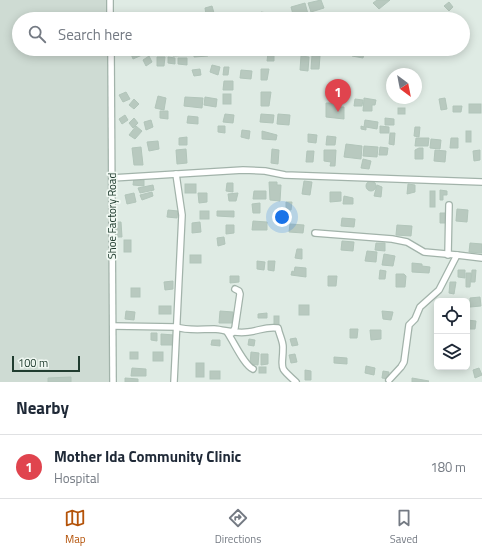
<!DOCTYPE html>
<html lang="en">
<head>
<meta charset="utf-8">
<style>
	body { margin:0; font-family:"Titillium Web",sans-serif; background:#f6f6f7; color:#1f2937 }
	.controls { position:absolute; right:12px; bottom:12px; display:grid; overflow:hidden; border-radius:6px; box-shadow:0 2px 10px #0003 }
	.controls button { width:36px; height:36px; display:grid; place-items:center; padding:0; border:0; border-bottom:1px solid #e0e1e3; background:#fff; color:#1f2937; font:20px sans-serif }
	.compass { position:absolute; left:386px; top:68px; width:36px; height:36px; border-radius:50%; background:#fff; box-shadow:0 2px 10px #0003; rotate:148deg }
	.scale { position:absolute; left:12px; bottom:10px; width:68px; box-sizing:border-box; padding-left:4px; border:2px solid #203c2f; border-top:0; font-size:11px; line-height:14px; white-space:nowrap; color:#203c2f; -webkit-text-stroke:3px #f0f8f2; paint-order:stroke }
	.you { position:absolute; left:282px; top:217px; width:14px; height:14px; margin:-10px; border:3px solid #fff; border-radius:50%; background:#1a73e8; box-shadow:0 0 0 6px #1a73e833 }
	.badge { display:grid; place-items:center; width:26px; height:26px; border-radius:50%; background:#b45309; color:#fff; font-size:13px; font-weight:700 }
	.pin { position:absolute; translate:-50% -33px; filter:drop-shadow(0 1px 2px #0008) }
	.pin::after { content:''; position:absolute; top:21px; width:14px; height:12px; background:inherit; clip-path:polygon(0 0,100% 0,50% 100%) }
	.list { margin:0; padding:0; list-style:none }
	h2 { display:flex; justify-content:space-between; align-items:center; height:52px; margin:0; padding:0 16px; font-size:17px }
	h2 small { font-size:13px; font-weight:400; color:#747a83 }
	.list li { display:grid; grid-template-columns:26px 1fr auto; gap:12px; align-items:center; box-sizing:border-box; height:64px; padding:0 16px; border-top:1px solid #e0e1e3 }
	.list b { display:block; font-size:15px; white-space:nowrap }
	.list p { margin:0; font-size:13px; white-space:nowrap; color:#747a83 }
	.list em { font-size:13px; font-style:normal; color:#747a83 }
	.icon { flex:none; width:22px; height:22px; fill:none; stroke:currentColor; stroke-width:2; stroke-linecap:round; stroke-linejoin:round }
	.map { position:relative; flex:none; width:482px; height:382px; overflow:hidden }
	.search { position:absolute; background:#fff; box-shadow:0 2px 10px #0003; left:12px; right:12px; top:12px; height:44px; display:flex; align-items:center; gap:10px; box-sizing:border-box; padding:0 14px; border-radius:22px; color:#747a83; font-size:15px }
	.sheet { height:116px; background:#fff }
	nav { display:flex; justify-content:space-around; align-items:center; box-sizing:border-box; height:56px; border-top:1px solid #e0e1e3; background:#fff; font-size:11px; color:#747a83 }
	nav a { display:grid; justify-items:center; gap:2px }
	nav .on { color:#b45309 }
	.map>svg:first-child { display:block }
</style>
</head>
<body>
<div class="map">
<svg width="482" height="382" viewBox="0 0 482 382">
	<rect width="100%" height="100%" fill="#dfebe4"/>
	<path fill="#cedbd3" d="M0,0H109V19H19V49H110L113,382H0Z"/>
	<g fill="#b8c9bf" stroke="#b2c5ba">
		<path d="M321,0L324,8L311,12L308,3Z"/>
		<path d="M377,0H390L379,9L373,3Z"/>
		<path d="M449,2L453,7L449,11L444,6Z"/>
		<path d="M305,3L308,14L294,18L291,7Z"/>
		<path d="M212,6L214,13L206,15L205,8Z"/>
		<path d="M261,12L273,14L272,19H260Z"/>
		<path d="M181,13L183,19H169V18Z"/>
		<path d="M129,49L140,50L142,55L133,59Z"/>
		<path d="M186,49L187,55L173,56V50Z"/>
		<path d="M207,49L208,56L194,57V51Z"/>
		<path d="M355,49H365L363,58L352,56Z"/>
		<path d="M368,49H376V55L368,54Z"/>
		<rect x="378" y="49" width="8" height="5"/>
		<path d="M268,53H274V61H267Z"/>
		<path d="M312,55L320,56L319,69H311Z"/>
		<path d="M149,56L152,62L146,66L143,60Z"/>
		<path d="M301,56L309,57L308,71L300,70Z"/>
		<path d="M157,57H165L164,66H157Z"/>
		<path d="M168,57L175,58V64L168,63Z"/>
		<path d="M178,58H187V65L178,64Z"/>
		<path d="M212,65L220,67L218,75L210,72Z"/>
		<path d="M224,67H229L228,75H223Z"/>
		<path d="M200,69L201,75L194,76L192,70Z"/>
		<path d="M261,69H269L267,80H261Z"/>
		<path d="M241,70L252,71L251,79L240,78Z"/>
		<path d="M224,81H233V90H223Z"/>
		<path d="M126,92L130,99L123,102L119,95Z"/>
		<path d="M261,92H271L269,106H261Z"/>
		<rect x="223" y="94" width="8" height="10"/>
		<path d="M158,96L166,98L164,110L155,108Z"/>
		<path d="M185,97L203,98L202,108L184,106Z"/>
		<path d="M205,97L217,99L216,107L204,105Z"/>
		<path d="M364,98L376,100L375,105H372V111H363Z"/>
		<path d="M445,98L447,109L441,110L439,99Z"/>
		<path d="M134,99L139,104L134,109L129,105Z"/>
		<path d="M355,99L363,100L362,106H354Z"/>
		<path d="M326,103H337V107H344V119L326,117Z"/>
		<rect x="469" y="104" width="12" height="9"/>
		<path d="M453,106H462L461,112H453Z"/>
		<rect x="398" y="108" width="7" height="6"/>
		<path d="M160,111H168V119L160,118Z"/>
		<path d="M225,114L234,115L233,123L223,122Z"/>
		<path d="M261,114L274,115L273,123L260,122Z"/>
		<path d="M278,114L290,115L289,125L277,124Z"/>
		<path d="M125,115L128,120L122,124L119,119Z"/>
		<path d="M188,116L198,117V124L187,123Z"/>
		<path d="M134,118L138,123L133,128L129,123Z"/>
		<path d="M385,118L394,119V125H385Z"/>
		<path d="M151,120L153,127L146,130L144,122Z"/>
		<path d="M365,120L378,122L377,129L366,127V130L361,129V126L364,127Z"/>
		<path d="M136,126L142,131L135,139L129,135Z"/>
		<path d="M218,126H225V133L218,132Z"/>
		<path d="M380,126L389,127V133H380Z"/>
		<path d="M415,127H420L419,137L414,136Z"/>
		<path d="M242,130L250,131L249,139L241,137Z"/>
		<path d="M262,131L277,135L276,140L262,139Z"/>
		<rect x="466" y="131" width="5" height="11"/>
		<path d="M390,133H395L394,145L389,144Z"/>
		<path d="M308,134L317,135L316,143L308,142Z"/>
		<path d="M327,136L336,137L335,145H326Z"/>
		<path d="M187,137V145H179V138Z"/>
		<path d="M416,138H429L428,146H415Z"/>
		<path d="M451,138H458V148H450Z"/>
		<path d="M431,139L441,140L440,149L430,148Z"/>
		<path d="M158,141L159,149L149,151L147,142Z"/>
		<path d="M346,144L362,146L361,159L344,157Z"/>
		<path d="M364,146L378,147L377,157L363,156Z"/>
		<path d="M141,147L143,165H134L132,148Z"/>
		<path d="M380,147L388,148L387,155H379Z"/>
		<path d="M419,148H423V159H415V150Z"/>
		<path d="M186,149L187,163L177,164L176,150Z"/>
		<path d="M272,149L279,150L278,164L271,163Z"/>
		<path d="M324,150H336L335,166H330L331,162L324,161Z"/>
		<path d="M435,150L446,151L445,162L434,161Z"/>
		<path d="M480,150V160L474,161L473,151Z"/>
		<path d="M307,151H314L313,162H306Z"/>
		<path d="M363,159L371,161L369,169L361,168Z"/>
		<path d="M134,177H144V186L133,185Z"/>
		<path d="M304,181L312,182L310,195L302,194Z"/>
		<circle cx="371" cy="186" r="5"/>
		<path d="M269,182H277V185H281L280,201L270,200Z"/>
		<path d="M227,183H233V192L226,191Z"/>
		<rect x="185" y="184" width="11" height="9"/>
		<path d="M408,184L415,185V192L407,194Z"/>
		<path d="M153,185L154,190L140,193L138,188Z"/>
		<path d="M377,185L382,187L381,197L374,196Z"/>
		<path d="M440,190L447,191V195H443V200H440Z"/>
		<path d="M254,191H266V199H253Z"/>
		<rect x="430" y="191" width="5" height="16"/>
		<path d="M152,192L153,196L142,200L140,195Z"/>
		<path d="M330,192H341V201L330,202Z"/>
		<path d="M134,193L136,202L127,204L125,195Z"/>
		<path d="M198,193H207V202L199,203Z"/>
		<path d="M238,193L236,201H229L228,194Z"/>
		<path d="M344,196L353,198V204H343Z"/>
		<path d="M286,202H292L291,210H286Z"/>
		<path d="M260,203V213H253L252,204Z"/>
		<path d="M457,209L468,210L467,222L456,221Z"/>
		<path d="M168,210L178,211L177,218L167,217Z"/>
		<rect x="200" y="211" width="9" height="8"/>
		<path d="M217,211H234V217L217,216Z"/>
		<path d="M440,213H448L449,223H440Z"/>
		<path d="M342,218L355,219L354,227L341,226Z"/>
		<path d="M253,221L267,222V230H252Z"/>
		<path d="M115,222H121L122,237H116Z"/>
		<path d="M200,222L201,232L192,233V223Z"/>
		<path d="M290,224L304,225L303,233L289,232Z"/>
		<path d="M226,225H234V233L226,234Z"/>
		<path d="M397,225L412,226L411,236L396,235Z"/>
		<path d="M224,237L225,244L218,246L217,238Z"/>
		<rect x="124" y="240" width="7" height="12"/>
		<path d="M342,241L354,242L353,251L341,250Z"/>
		<path d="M376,243H385V251L375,250Z"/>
		<path d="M470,243L482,244V253L469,252Z"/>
		<path d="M297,249H302V259L295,258Z"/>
		<path d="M367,251L377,252L376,262L365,261Z"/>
		<path d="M384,254L395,256L393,266L382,265Z"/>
		<rect x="190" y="255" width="11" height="8"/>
		<path d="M257,261L265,262L264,270L257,269Z"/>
		<path d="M268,261H275L274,271L268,270Z"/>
		<path d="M412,263L422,264V266L430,267L429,273L412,272Z"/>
		<path d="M295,267L306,268V277L291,275L292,271L294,272Z"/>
		<path d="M380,270L386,271L385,279H379Z"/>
		<path d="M458,270H465V278L458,277Z"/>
		<path d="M472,270H476L475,282H471Z"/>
		<path d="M466,273H471L470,287H466Z"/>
		<path d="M396,274H404L406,276L405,287H396Z"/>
		<path d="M230,276H239V282L230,283Z"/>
		<path d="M328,276H337L336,286H328Z"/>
		<path d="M173,281V289L165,290L164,282Z"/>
		<path d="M450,282H456L454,294L449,293Z"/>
		<rect x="131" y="288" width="9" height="9"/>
		<path d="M480,297L481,306L470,307V298Z"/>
		<rect x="299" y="305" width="10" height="10"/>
		<rect x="159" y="306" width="12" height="8"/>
		<path d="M126,311L135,312L134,320L125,319Z"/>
		<path d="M220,311L233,312L232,323H219Z"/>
		<path d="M382,311L393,312L391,320L383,319Z"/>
		<path d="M267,313V318H258V314Z"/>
		<rect x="274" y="316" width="5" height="9"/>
		<path d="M467,320L476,321L475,329H467Z"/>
		<path d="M350,329H358L357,338H350Z"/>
		<path d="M370,330H381V339L371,340Z"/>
		<path d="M151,333H157V341L151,340Z"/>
		<path d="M161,334L174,335L173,345H161Z"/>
		<path d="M296,338L298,345L292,346L290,339Z"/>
		<path d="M249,339L255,340L254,346L248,345Z"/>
		<path d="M212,340H220V346L211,345Z"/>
		<rect x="130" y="352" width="8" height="7"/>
		<rect x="153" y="352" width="10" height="9"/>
		<path d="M251,352L259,353L258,365L250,364Z"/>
		<path d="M261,354H268V364L261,365Z"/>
		<path d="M295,354L297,362L291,363L289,355Z"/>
		<path d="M334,357L347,358V364L334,363Z"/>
		<rect x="196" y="363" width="8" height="14"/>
		<path d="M366,366L375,368L374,375L365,373Z"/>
		<rect x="259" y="367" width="7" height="6"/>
		<path d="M132,368L146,369V376H131Z"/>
		<path d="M479,368L482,375L475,378L473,370Z"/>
		<path d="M305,370L311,371V380H305Z"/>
		<rect x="210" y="371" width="10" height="8"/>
		<path d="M383,371L389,372L388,379L382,378Z"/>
		<path d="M71,377V382H48V378Z"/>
		<path d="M125,378L138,379V382H125Z"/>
		<path d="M412,378L429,381L428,382H412Z"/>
	</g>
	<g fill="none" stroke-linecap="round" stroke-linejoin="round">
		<g stroke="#a2b3aa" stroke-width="8">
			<g id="minor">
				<path d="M110,0V19"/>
				<path d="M111,49L113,382"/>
				<path d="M112,178L243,170L265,171L285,175L482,182"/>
				<path d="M315,233L392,239L407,242L424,252L457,255"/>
				<path d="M448,255L449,205"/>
				<path d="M113,326L176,327C189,331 201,329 214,329C226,330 235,334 248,332C259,331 266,326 278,328C279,334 283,341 283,347C283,370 277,365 296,382"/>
				<path d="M227,332C234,342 244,365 253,369"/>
				<path d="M232,333L235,328L240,294L239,291L235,289"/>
				<path d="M389,380L401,367L404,362L409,325L415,319L420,307L439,290L457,255L482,258"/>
				<path d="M174,382L182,215L176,174"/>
			</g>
		</g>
		<use href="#minor" stroke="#fff" stroke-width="5.5"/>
	</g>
	<g text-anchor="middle" stroke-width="3.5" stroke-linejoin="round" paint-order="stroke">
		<g font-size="11" fill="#203c2f" stroke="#f0f8f2">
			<text transform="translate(112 216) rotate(-90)" y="4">Shoe Factory Road</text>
		</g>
	</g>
</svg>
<div class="controls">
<button><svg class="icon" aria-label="locate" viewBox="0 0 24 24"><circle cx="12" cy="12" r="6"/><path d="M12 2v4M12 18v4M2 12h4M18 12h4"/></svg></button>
<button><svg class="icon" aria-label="layers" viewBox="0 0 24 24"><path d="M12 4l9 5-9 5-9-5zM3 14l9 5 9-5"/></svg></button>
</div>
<svg class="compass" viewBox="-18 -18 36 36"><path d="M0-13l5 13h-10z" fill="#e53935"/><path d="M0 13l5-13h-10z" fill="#747a83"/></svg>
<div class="scale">100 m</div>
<div class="you"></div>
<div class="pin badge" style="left:338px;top:112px;background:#e0444e">1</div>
<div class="search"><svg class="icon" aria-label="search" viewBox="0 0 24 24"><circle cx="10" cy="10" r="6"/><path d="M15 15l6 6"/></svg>Search here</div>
</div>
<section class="sheet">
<h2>Nearby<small></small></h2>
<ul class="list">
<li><span class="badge" style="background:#e0444e">1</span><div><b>Mother Ida Community Clinic</b><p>Hospital</p></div><em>180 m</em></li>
</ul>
</section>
<nav>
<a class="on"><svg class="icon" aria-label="map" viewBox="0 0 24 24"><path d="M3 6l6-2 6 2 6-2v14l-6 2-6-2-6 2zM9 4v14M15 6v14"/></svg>Map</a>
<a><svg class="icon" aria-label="directions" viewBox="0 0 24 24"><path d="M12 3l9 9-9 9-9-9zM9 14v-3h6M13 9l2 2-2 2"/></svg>Directions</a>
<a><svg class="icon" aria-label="saved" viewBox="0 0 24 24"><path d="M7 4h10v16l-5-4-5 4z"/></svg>Saved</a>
</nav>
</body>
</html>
